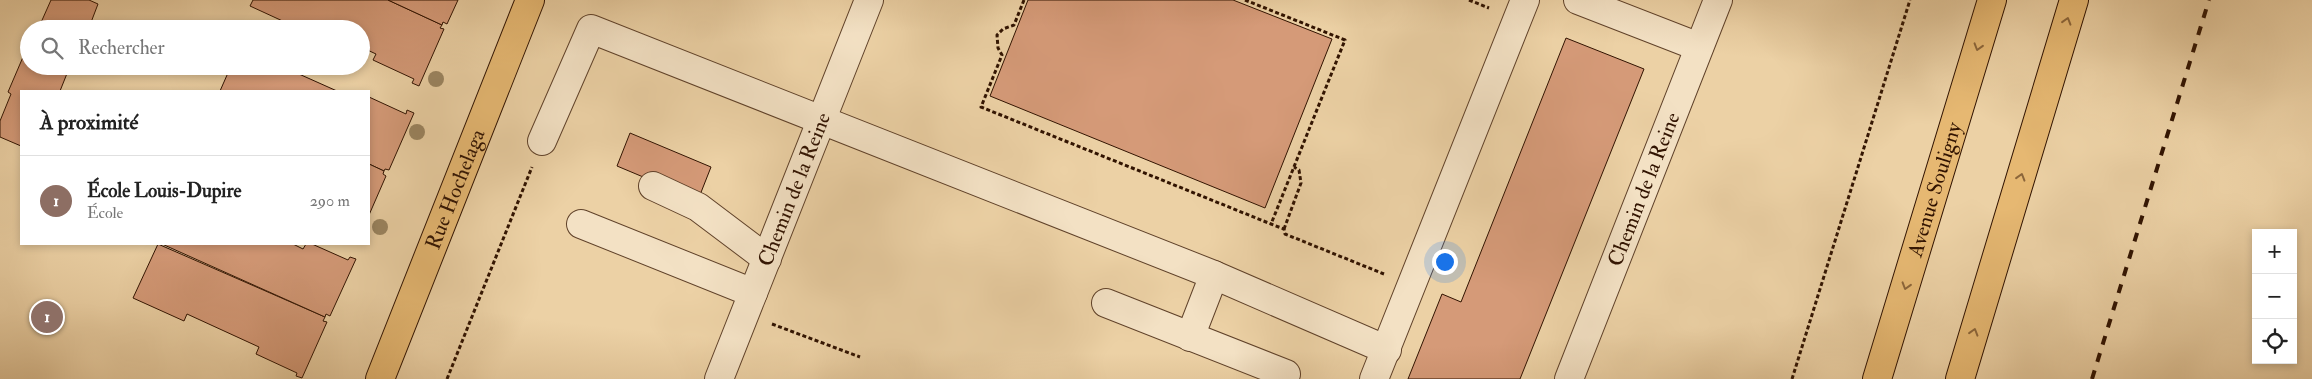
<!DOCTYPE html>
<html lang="fr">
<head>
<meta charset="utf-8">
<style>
	body { margin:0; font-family:"IM FELL Double Pica",serif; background:#f6f6f6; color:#222 }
	.controls { position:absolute; right:15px; bottom:15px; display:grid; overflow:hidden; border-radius:0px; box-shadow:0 2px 8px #0003 }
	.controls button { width:45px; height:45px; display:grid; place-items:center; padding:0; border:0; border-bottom:1px solid #e0e0e0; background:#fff; color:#222; font:25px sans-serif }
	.you { position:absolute; left:1444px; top:261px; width:18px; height:18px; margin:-12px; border:4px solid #fff; border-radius:50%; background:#1a73e8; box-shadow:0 0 0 8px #1a73e833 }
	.badge { display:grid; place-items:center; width:32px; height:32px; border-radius:50%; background:#ea580c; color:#fff; font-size:16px; font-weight:700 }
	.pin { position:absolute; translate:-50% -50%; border:2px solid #fff; box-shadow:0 1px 5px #0006 }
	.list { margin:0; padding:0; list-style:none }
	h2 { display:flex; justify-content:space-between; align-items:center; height:65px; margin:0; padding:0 20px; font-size:21px }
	h2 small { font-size:16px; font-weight:400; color:#767676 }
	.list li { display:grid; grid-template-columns:32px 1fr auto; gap:15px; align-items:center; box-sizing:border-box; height:90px; padding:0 20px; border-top:1px solid #e0e0e0 }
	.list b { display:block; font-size:19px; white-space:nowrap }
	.list p { margin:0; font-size:16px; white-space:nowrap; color:#767676 }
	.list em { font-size:16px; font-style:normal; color:#767676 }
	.icon { flex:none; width:28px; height:28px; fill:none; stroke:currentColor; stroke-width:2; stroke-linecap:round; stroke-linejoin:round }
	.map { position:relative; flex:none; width:2312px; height:379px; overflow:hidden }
	.search { position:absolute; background:#fff; box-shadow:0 2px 8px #0003; left:20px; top:20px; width:350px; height:55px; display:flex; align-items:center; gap:12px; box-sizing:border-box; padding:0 18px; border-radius:28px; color:#767676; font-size:19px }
	.panel { position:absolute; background:#fff; box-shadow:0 2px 8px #0003; left:20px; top:90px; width:350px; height:155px; border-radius:0px }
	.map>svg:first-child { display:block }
</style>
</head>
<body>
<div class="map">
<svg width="2312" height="379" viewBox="0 0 2312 379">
	<rect width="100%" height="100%" fill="#ecd1a5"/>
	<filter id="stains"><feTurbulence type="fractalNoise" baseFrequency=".004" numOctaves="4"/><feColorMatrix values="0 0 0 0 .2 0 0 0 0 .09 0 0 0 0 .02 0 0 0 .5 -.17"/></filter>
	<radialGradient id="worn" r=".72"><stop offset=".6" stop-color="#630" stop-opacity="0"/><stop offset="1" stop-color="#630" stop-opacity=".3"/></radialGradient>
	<g fill="#d59a78" stroke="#311301">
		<path d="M51,0H89L98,4L90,25L98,29H35L36,25L39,27Z"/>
		<path d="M253,0H388L442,25L440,28L444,29L419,86L412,83L414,79L373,60L376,54L361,47V29H320L304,22L300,29L250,6Z"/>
		<path d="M388,0H458L447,24L443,22L442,25Z"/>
		<path d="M1028,0H1233L1332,39L1265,208L990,96Z"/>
		<path d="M1566,38L1644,69L1520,379H1408L1442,294L1461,302Z"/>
		<path d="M29,43V66H70L60,91H21V146L0,137V121L11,94L8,92Z"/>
		<path d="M231,66H292L290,70L337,91H220Z"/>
		<path d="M369,97L406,114L407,110L414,113L389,170L385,169L384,171L369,164Z"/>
		<path d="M630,133L711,167L698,200L617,166Z"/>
		<path d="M369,164L384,171L383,174L386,176L369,215Z"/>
		<path d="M158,244L325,317L323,321L327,322L302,378L296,376L297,373L256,354L259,347L187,314L184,321L133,298Z"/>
		<path d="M162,244H293L303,249L306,244H312L348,260L350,257L356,259L330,316L326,314L325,317Z"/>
	</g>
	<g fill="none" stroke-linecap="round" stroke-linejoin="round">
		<g stroke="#60422a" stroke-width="30">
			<g id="minor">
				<path d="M1578,0L1699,47"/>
				<path d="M542,141L591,29L1214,275L1387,350"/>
				<path d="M653,186L698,207L767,259"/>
				<path d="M581,224L753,293"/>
				<path d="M1106,303L1286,374"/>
				<path d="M1190,337L1214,275"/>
				<path id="s1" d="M719,379L869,0"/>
				<path d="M1374,379L1525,0"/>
				<path id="s2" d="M1569,379L1718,0"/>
			</g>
		</g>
		<g stroke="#311301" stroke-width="30">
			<g id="major">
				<path id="s3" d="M380,379L530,0"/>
			</g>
		</g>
		<g stroke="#311301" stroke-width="30">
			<g id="highway">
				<path id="s4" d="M1877,379L1992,0"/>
				<path d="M1960,379L2074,0"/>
			</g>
		</g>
		<g stroke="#311301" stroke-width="3" stroke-dasharray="4 2.5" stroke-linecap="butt">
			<path d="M1024,0L1014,25L1003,29L997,35L998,48L1002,55L981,107L1271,224L1284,229L1285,234L1384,274"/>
			<path d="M1245,0L1345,40L1271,224"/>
			<path d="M1469,0L1489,8"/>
			<path d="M1284,229L1301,183L1299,170L1294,167"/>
			<path d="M772,324L860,357"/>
			<path d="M447,379L532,167"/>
			<path d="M1792,379L1910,0"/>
		</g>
		<use href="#minor" stroke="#f3e1c4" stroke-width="28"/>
		<use href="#major" stroke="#e6b872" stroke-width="28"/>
		<use href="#highway" stroke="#e6b872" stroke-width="28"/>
		<path stroke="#311301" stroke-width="4" stroke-dasharray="9 9" stroke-linecap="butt" d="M2092,379L2209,0"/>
	</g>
	<g fill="#9b8561">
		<circle cx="436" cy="79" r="8"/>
		<circle cx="417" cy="132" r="8"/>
		<circle cx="380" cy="227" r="8"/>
	</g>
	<defs><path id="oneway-chevron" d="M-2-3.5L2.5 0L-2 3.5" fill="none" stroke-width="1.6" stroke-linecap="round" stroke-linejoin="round" transform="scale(1.25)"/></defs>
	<g stroke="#8c663a">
		<use href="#oneway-chevron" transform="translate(2067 21) rotate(-73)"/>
		<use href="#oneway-chevron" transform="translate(1978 47) rotate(107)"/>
		<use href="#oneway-chevron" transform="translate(2021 177) rotate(-73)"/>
		<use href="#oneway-chevron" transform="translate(1906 286) rotate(107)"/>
		<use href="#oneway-chevron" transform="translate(1974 332) rotate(-73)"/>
	</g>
	<g text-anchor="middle" stroke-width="4" stroke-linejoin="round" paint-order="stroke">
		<g font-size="21" fill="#311301" stroke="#f3e1c4">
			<text dy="7" stroke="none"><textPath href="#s3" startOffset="204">Rue Hochelaga</textPath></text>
			<text dy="7" stroke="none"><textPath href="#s1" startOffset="204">Chemin de la Reine</textPath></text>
			<text dy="7" stroke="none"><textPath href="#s2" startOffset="204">Chemin de la Reine</textPath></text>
			<text dy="7" stroke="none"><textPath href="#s4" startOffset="198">Avenue Souligny</textPath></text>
		</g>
	</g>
	<rect width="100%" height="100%" filter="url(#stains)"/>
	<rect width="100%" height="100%" fill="url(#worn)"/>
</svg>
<div class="controls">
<button>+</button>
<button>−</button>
<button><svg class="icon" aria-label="locate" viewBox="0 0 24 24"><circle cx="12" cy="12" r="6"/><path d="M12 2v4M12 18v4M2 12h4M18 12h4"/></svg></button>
</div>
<div class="you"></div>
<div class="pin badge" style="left:47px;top:317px;background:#8d6e63">1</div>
<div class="search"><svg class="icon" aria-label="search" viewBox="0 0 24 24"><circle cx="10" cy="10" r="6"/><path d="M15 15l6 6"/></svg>Rechercher</div>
<section class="panel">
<h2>À proximité<small></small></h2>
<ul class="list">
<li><span class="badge" style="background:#8d6e63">1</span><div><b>École Louis-Dupire</b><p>École</p></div><em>290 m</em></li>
</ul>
</section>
</div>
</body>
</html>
